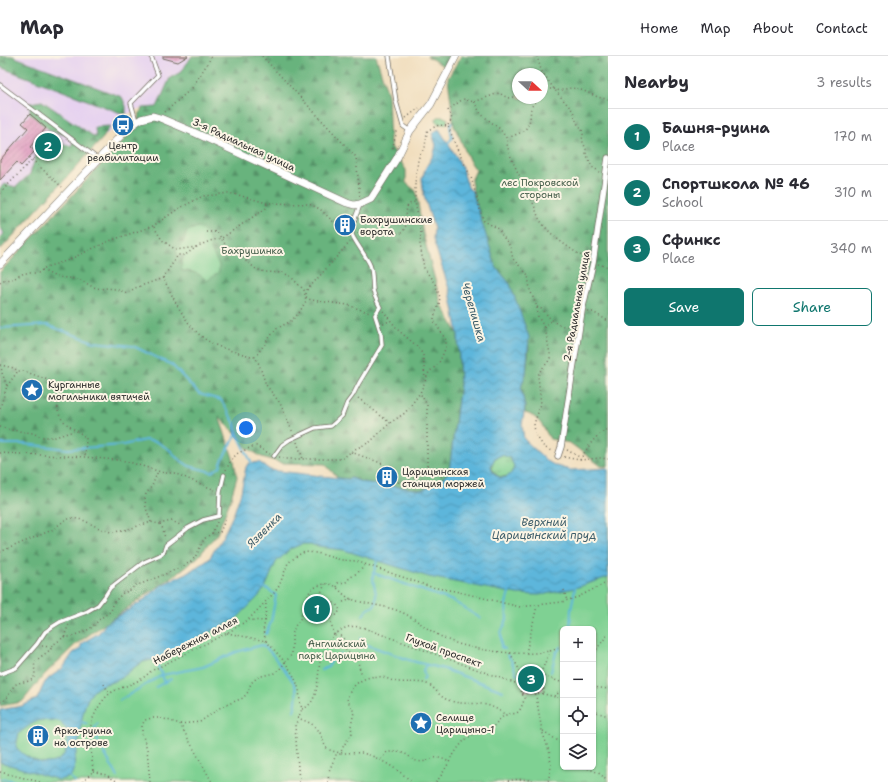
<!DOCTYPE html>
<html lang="en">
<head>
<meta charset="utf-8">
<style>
	body { margin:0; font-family:"Shantell Sans",sans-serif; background:#f2f2f3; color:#2b2b33 }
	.controls { position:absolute; right:12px; bottom:12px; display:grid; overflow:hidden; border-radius:6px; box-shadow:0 1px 3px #0004 }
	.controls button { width:36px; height:36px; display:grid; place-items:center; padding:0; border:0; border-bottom:1px solid #e1e1e2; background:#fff; color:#2b2b33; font:20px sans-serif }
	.compass { position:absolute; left:512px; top:12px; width:36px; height:36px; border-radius:50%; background:#fff; box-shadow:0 1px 3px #0004; rotate:111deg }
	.you { position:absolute; left:246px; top:372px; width:14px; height:14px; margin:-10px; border:3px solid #fff; border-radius:50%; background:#1a73e8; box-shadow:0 0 0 6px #1a73e833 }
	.badge { display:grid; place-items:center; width:26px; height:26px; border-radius:50%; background:#0f766e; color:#fff; font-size:13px; font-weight:700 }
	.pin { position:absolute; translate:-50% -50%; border:2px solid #fff; box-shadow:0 1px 4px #0006 }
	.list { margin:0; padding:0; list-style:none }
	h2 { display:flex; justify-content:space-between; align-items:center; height:52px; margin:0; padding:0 16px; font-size:17px }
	h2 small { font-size:13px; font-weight:400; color:#7c7c81 }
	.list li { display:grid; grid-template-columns:26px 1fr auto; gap:12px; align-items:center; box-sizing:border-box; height:56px; padding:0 16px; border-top:1px solid #e1e1e2 }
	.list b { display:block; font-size:15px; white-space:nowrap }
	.list p { margin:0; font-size:13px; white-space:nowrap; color:#7c7c81 }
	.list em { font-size:13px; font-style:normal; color:#7c7c81 }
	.actions { display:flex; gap:8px; padding:12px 16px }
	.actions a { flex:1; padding:9px 0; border:1px solid #0f766e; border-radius:6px; text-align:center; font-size:14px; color:#0f766e }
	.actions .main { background:#0f766e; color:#fff }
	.icon { flex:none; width:22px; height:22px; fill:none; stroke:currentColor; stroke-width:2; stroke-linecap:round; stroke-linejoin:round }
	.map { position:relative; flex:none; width:608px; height:726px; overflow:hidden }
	header { display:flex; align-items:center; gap:24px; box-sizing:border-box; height:56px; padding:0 20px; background:#fff; border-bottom:1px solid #e1e1e2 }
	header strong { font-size:19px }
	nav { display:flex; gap:22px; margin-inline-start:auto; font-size:14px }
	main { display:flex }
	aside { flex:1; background:#fff }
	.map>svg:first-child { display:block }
</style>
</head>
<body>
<header>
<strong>Map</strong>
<nav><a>Home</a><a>Map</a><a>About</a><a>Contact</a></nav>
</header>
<main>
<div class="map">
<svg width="608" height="726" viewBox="0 0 608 726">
	<defs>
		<pattern id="grass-tufts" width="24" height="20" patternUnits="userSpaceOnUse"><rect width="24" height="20" fill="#7fd193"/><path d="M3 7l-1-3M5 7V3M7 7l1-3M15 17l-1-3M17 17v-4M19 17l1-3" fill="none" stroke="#68aa78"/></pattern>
		<pattern id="forest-firs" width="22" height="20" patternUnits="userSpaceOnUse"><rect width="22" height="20" fill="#67b37d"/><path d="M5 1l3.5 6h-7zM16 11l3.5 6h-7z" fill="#559267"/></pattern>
		<pattern id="water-waves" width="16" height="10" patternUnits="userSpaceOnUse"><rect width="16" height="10" fill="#5db6db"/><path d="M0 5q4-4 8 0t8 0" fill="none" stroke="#4d94b2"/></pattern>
		<pattern id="building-hatch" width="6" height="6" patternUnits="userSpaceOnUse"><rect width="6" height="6" fill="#df98c0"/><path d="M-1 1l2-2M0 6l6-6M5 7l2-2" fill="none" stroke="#b57c9c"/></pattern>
	</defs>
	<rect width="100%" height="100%" fill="#fcf5e5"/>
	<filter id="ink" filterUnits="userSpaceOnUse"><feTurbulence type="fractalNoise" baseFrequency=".025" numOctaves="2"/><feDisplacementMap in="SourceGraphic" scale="8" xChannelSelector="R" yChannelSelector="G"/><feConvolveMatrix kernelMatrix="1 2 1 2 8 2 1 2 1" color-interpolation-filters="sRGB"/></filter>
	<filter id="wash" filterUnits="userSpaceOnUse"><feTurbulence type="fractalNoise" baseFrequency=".012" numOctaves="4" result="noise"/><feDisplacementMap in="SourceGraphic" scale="16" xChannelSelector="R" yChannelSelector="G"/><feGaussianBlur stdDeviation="0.9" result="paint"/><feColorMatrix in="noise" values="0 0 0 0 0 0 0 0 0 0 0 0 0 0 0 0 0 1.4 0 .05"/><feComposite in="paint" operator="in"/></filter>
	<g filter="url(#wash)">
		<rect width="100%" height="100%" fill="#f1debe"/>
		<path fill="#e6d2f0" d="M0,0H192L181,16L170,22L157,51L138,53L126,59L103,82L0,194Z"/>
		<g fill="url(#grass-tufts)" stroke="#557e5f">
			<path d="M438,61H444L448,63L446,68H438L436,63Z"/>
			<circle cx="503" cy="410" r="11"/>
		</g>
		<g fill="url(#forest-firs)" stroke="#496f54" fill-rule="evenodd">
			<path d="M0,0H12L122,41L126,50V59L0,11Z"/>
			<path d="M192,0H376L388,39L390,89L406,114V127L416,135L423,178L441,247L458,278L460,329L458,343L449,416L436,428L422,434L362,426L351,422L348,423L338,422L325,408L281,407L262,401L247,392L233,375L219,360L234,405L237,421L230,445L217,478L198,501L176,518L76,588L44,619L22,646L0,650V216L129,79L135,71L142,52L157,51L170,22L181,16Z"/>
			<path d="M427,0H451L445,11Z"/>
			<path d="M461,0H608V410H601L570,387L550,383C544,372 538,359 525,357V351L521,332L523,325L526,318L529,291L510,228L496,211L478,158L471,125L476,114L469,104L460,82L454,70L448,22ZM518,18H542V42H518Z"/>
			<path d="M42,45L96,82L95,71L110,70L103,82L0,194V181L4,178L0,169V132L4,128L16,131L30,118L38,94L50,85L72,90L73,81L51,75L30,58V47Z"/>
		</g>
		<g fill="#7fd193" stroke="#557e5f" fill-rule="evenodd">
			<path d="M198,171L206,176L210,185L211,194L219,209V216L207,225C199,217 193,215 182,215L181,208L184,200H178L176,194L183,187L187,175Z"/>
			<path d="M608,466V726H0V672L260,474ZM563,573H593V711H563Z"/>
		</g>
		<path fill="url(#water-waves)" stroke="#447083" fill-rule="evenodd" d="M439,73L458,103L462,112L468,131L472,135L496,211L510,228L529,281L526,318L523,325L521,332L525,351L522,369L524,383L547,405L556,410L571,414L608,412V521L575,532L556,536L539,539L517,538L429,521L344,494L318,491L311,488H303L291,493L276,506L265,532L258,541L236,563L155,604C151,604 146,605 143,606C134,610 128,618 120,623C113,627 104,627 97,632C78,646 83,678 76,698C72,708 78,709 70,721L59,724L0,706V654L22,650L37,643L45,626L49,622L63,612L73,597L80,593L82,587L99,577L106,567L141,546L163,528L187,517L209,503L224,478L234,457L241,436L246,411L248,408L259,406L270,414L348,423L351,422L362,426L422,434L436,428L449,416L458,343L460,329L458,278L450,236L433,183L434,172L424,140L422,123L426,111L434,98L436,89L432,77ZM502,399L510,402L514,410C511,426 494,425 491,410L495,402ZM42,664L59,665C66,671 68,675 68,683C67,717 32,710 16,691L19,677C28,671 32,666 42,664Z"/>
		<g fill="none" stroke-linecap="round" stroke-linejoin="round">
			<g stroke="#5db6db" stroke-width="2">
				<path d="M448,87L452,82L450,70L452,66"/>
				<path d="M0,272L47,269L94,286L133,290L172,309L199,338L221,344L234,366L237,377L252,408"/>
				<path d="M0,388H25L68,393L123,389L145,384L157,386L170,394L177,402L189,410L212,416L220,411C223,398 232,389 237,377"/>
				<path d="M375,512L377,505"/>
				<path d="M373,517L453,545L480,562"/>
				<path d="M265,532L269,534L276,539L271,566L266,578"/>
				<path d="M375,548C379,536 372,530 373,518C374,516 375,514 375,512"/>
				<path d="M506,548L509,536"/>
				<path d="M363,559L367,554L375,549"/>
				<path d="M570,573L571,554L575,532"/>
				<path d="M360,582L362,587L412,605L444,613L503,635"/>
				<path d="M351,592L362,587"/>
				<path d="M505,593L501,591V577L507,563L506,548"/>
				<path d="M507,599L511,604L517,619"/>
				<path d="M155,604L165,626L156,631"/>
				<path d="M321,614L328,611L332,604L341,598"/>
				<path d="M551,616L556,597L561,591"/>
				<path d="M423,624L425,620L423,614L426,609"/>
				<path d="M165,626L171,623"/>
				<path d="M120,644L162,619L203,611L236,596L262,589C268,593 273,599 277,605C291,623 302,629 294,655"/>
				<path d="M82,666L87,668"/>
				<path d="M98,667L95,671L98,686L118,721"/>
				<path d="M69,720L75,726"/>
				<path d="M0,723L11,724L18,726"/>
			</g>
		</g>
		<g id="blocks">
			<g fill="url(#building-hatch)">
				<path d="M163,0H188L178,6L163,2Z"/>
				<path d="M30,58L46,72L30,91L35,95L21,110L17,106L0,124V104L28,72L22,67Z"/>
				<path d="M542,622L543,634L525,635V624Z"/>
			</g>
		</g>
	</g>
	<g filter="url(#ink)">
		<use href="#blocks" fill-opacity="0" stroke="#706a5e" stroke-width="1"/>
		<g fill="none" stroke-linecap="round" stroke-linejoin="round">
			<g stroke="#706a5e" stroke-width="5">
				<g id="service">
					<path d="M389,0L396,45L403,70L410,75"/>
					<path d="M0,29L98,103"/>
					<path d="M136,65L131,47L158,19L151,0"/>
					<path d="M274,400L282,389L289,384L315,372L331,370L342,360L347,347L353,339L359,327L382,289L381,278L375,259L380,251C377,245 374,240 373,234C372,225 373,217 370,209C367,201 352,182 352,178C351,168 358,157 360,148"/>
					<path d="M0,618L16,612L37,588L45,576L52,571L60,566L86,556L98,549L105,540L110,532L144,506L160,499L164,495L166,489L188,472L203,464L219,460L220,436L224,419"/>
				</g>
			</g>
			<g stroke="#706a5e" stroke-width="7">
				<path id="pedestrian" d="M558,400L561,391L582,255L593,207L608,102"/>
			</g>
			<g stroke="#706a5e" stroke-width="8">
				<path id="minor" d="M0,208L127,73L141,63L153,60L160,62L191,75L347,147L354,149L360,148L371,143L397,102L410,75L431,48L456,0"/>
			</g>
			<g stroke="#706a5e" stroke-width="1.5" stroke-dasharray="1 3" stroke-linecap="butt">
				<path d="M262,0L356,101L360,141"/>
				<path d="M537,0L541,14L554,33L573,55L577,67L582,73L583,78L582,84L586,93V97L592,111L600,116"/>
				<path d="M542,33H554L560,35C579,26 590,42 608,43"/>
				<path d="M474,46L481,58L500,73L507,83C505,96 526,131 532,145C536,152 537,161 542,167C554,183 571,193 588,204"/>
				<path d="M165,56L192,32L212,0"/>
				<path d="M406,62L419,52"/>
				<path d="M448,69L452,63L448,54L463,43L474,46L499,37L508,42L518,40"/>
				<path d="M508,82C514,79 523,77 527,71C531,65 530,58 531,52C533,47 537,45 540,42"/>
				<path d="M393,92L394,85L398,73"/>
				<path d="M29,101L62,131"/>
				<path d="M0,137L56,79"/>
				<path d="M154,171L162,184L176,194L196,191"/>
				<path d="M206,176H217L225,188L256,213L265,216L283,217L290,220L304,234L306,245L299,257L291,265L276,273L255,301"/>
				<path d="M357,177L374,179L401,177C409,171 405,160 407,151L409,148L415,146"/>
				<path d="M598,208L608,211"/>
				<path d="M42,214L56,221L79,223L93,231L101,233L105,232L116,233L127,237L135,232L163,222C175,244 186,272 208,285C220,293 240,297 255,301L259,308L266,329L280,347L293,377"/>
				<path d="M163,222L178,199H185L198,190L210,185L222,182L266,152L267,148"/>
				<path d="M0,226L3,224L13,223L24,217H38L46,211L66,205L109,185L153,170L178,153L203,140L214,139L228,137L238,139L267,147L309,148L320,153L342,174L347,176"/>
				<path d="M306,238L307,234L350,186"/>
				<path d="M306,241L311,244L348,249L370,257"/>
				<path d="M537,251C547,255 545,258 552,264C557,269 567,272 574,270"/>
				<path d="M383,255L399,275L418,291L423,299L425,323"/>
				<path d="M588,256H593L608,265"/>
				<path d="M383,267L391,265"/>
				<path d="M545,272L547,268L552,264"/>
				<path d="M0,309L14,312L18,315H24L56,327C63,337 55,348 59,358C64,370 78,374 86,382L85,401"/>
				<path d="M7,330L18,315"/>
				<path d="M358,342L390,367"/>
				<path d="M0,352L7,330L2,317L1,310"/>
				<path d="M0,371L11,374L33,377L41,381H55L74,375"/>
				<path d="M297,386L303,403"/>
				<path d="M567,394L581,402"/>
				<path d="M351,396L381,407L393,418L392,426"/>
				<path d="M0,397L85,401L126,405L164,417H174L215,434"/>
				<path d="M279,401L286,403H342L353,394L370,386L390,367L405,357L420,337L429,316L436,310L440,305L446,291V284L434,265V261L439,248L440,241L435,228L424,212L420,188L421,177L415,146V127L418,104L420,98L425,91L427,76L428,74L439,69L448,70L458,95L471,121L481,157L484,165L499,173L501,178L510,190L513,203L528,219L530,234L537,251L538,261L545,272L550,298V302L548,306L540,315L538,320L541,348L534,368L535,378L544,391L553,396"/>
				<path d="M564,401L580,404L600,402L608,403"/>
				<path d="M580,404C587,392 595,379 608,373"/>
				<path d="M226,414L231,404L238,397L252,391L256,390L270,398"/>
				<path d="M427,414L437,416L449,429"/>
				<path d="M378,428V424C399,429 410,426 427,414V349L420,337"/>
				<path d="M151,466L146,452L145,443L146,438L152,430L158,415"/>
				<path d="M160,468L163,473L165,483"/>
				<path d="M212,477L220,476L225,464L223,463"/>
				<path d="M0,496L52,474L65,464L72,462L83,464L101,473L111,476L122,475L151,466L159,468L172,465L182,470"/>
				<path d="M337,531L338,527L346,526C351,519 362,516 365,508"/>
				<path d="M564,534L567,545"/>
				<path d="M343,546L352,543"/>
				<path d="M322,547L320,544L321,537L325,528"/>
				<path d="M323,548L329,558L334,579"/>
				<path d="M319,550L329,545L336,548L340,554L337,559L330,560L329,562"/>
				<path d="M265,565L266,547"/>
				<path d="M227,577L266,585L263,575L265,565L249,564"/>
				<path d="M337,577L344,583L346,595L356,602L358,606L360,614L364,622"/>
				<path d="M64,581L69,568"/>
				<path d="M266,585C279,599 294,614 299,634C300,640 299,646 302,652"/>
				<path d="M42,590L50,591"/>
				<path d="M593,595L596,594L608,578"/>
				<path d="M510,597L524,622"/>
				<path d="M526,597L537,550"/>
				<path d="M544,620L563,627"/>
				<path d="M539,621L550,595"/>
				<path d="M523,622L525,638"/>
				<path d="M104,628L109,637"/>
				<path d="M593,631L608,633"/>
				<path d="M535,634L542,675L550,698L551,711L548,726"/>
				<path d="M522,638C539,636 547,638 563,644"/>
				<path d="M554,640L563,634"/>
				<path d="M0,646C11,641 8,637 14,630C18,625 26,627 31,624C38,620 33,613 35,607C36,603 47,597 51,593L50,591L64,581H70L90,573L101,562L107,558L111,555L114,546L123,537L129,535L136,529L141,528L182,511L192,505L197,498L204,483L212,477L217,466"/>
				<path d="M302,653C322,647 316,612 322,598C325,590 330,583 336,578C345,570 352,569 364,572L514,627L519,626"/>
				<path d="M593,655L608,660"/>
				<path d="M297,662C307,665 317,669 321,679C323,684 324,690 328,693C339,699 349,696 361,697C374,698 403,716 411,726"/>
				<path d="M180,668L212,726"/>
				<path d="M543,675L563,688"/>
				<path d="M381,703L387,696C392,696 399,696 403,697C409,699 412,704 417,705C424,707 427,704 433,702C439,701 444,703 449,706"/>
				<path d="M584,711C594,715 601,716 607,726"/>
				<path d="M93,715L106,719L118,726"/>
				<path d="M0,716L40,726"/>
				<path d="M83,726L93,715C92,703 89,679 91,669C94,656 104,639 116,634C128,629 142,625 151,615L227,577L248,564L274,537L279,530L288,507L298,499L305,496L317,497L341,504L356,505L431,531L455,535L520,551L562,546L578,541L608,526"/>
				<path d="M150,726L147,693L142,677V669L145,664L152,662H161L180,668L200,666L221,651L243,642L248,636L251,627L258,621L274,617L279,614L292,598V579L295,570L300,563L310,535C317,529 329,524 337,532C342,536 344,540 351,543C367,549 385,549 401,556C416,562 427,574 442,581C451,586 461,589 470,591C490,596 529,600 549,595C554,594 558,592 563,591"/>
				<path d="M299,726L295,670L302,653"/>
				<path d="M328,726L329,715L336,699L340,698L344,689L352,677L351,670L354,656L347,643C351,628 366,618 382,621C388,622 393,626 399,626C409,627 418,625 427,628C438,633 437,641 451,645C463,649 475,646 487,649C494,651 500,655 506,659"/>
				<path d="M436,726C447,714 455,690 469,681C474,677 479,678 484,677C493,674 497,663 506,659C509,657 514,659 518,656C521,654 523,646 525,642L522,638L518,623L544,620V637"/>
				<path d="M504,726C517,722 528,723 541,726"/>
			</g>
			<use href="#service" stroke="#fff" stroke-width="3.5"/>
			<use href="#pedestrian" stroke="#fff" stroke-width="5.5"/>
			<use href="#minor" stroke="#fff" stroke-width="7"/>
		</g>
	</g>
	<defs>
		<g id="bus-disc" transform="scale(1.15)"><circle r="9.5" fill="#1f6fb2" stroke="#fcf5e5"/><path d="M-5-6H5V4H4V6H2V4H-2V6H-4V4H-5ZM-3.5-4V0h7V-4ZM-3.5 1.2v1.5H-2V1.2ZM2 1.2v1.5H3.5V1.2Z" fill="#fff"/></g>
		<g id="building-disc" transform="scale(1.15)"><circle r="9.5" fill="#1f6fb2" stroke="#fcf5e5"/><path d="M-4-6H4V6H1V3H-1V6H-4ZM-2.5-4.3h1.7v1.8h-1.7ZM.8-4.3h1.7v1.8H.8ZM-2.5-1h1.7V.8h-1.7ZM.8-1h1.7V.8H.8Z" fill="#fff"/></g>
		<g id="sight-disc" transform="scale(1.15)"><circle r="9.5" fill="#1f6fb2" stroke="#fcf5e5"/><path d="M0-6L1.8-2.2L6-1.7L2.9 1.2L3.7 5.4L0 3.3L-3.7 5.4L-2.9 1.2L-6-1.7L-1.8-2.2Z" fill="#fff"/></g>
	</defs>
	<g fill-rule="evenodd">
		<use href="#bus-disc" x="123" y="69"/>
		<use href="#building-disc" x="345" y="169"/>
		<use href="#sight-disc" x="32" y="334"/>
		<use href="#building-disc" x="387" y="421"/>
		<use href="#sight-disc" x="421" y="667"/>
		<use href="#building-disc" x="38" y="680"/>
	</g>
	<g text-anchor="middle" stroke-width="4" stroke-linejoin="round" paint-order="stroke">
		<g font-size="10" fill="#2b2b2b" stroke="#fcf5e5">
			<text transform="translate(244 88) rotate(25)" y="4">3-я Радиальная улица</text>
			<text transform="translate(576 250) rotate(-80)" y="4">2-я Радиальная улица</text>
			<text transform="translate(195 584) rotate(-27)" y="4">Набережная аллея</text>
			<text transform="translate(444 594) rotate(20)" y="4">Глухой проспект</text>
		</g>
		<g font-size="10" fill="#2b2b2b" stroke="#fcf5e5" text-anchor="start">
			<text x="123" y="93" text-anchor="middle">Центр<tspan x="123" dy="12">реабилитации</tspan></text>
			<text x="360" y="167">Бахрушинские<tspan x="360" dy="12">ворота</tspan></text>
			<text x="48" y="332">Курганные<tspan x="48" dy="12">могильники вятичей</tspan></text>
			<text x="402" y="419">Царицынская<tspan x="402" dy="12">станция моржей</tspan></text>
			<text x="436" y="665">Селище<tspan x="436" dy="12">Царицыно-1</tspan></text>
			<text x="54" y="678">Арка-руина<tspan x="54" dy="12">на острове</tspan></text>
		</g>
		<g font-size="10" fill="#445d4a" stroke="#fcf5e5">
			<text x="540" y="130">лес Покровской<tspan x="540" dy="12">стороны</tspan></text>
			<text x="252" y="198">Бахрушинка</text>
			<text x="337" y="591">Английский<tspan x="337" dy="12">парк Царицына</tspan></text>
		</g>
		<g font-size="11" font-style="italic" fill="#3c5c69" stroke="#fcf5e5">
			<text transform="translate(474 256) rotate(74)" y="4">Черепишка</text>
			<text x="544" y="470">Верхний<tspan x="544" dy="13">Царицынский пруд</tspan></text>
			<text transform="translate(264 474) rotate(-45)" y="4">Язвенка</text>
		</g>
	</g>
</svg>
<div class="controls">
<button>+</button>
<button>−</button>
<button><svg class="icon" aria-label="locate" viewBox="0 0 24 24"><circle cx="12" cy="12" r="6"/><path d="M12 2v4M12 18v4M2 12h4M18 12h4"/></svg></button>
<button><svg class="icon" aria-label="layers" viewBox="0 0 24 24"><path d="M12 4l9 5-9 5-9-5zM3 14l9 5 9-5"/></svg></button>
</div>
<svg class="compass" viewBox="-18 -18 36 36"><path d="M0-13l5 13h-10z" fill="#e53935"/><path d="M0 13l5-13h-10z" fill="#7c7c81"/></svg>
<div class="you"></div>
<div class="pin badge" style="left:317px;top:553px">1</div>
<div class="pin badge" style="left:48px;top:90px">2</div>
<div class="pin badge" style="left:531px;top:623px">3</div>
</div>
<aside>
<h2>Nearby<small>3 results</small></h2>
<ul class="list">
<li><span class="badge">1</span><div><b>Башня-руина</b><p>Place</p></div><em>170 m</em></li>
<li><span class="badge">2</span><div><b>Спортшкола № 46</b><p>School</p></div><em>310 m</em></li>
<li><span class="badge">3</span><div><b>Сфинкс</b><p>Place</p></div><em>340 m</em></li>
</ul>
<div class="actions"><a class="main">Save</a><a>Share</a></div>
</aside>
</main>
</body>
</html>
